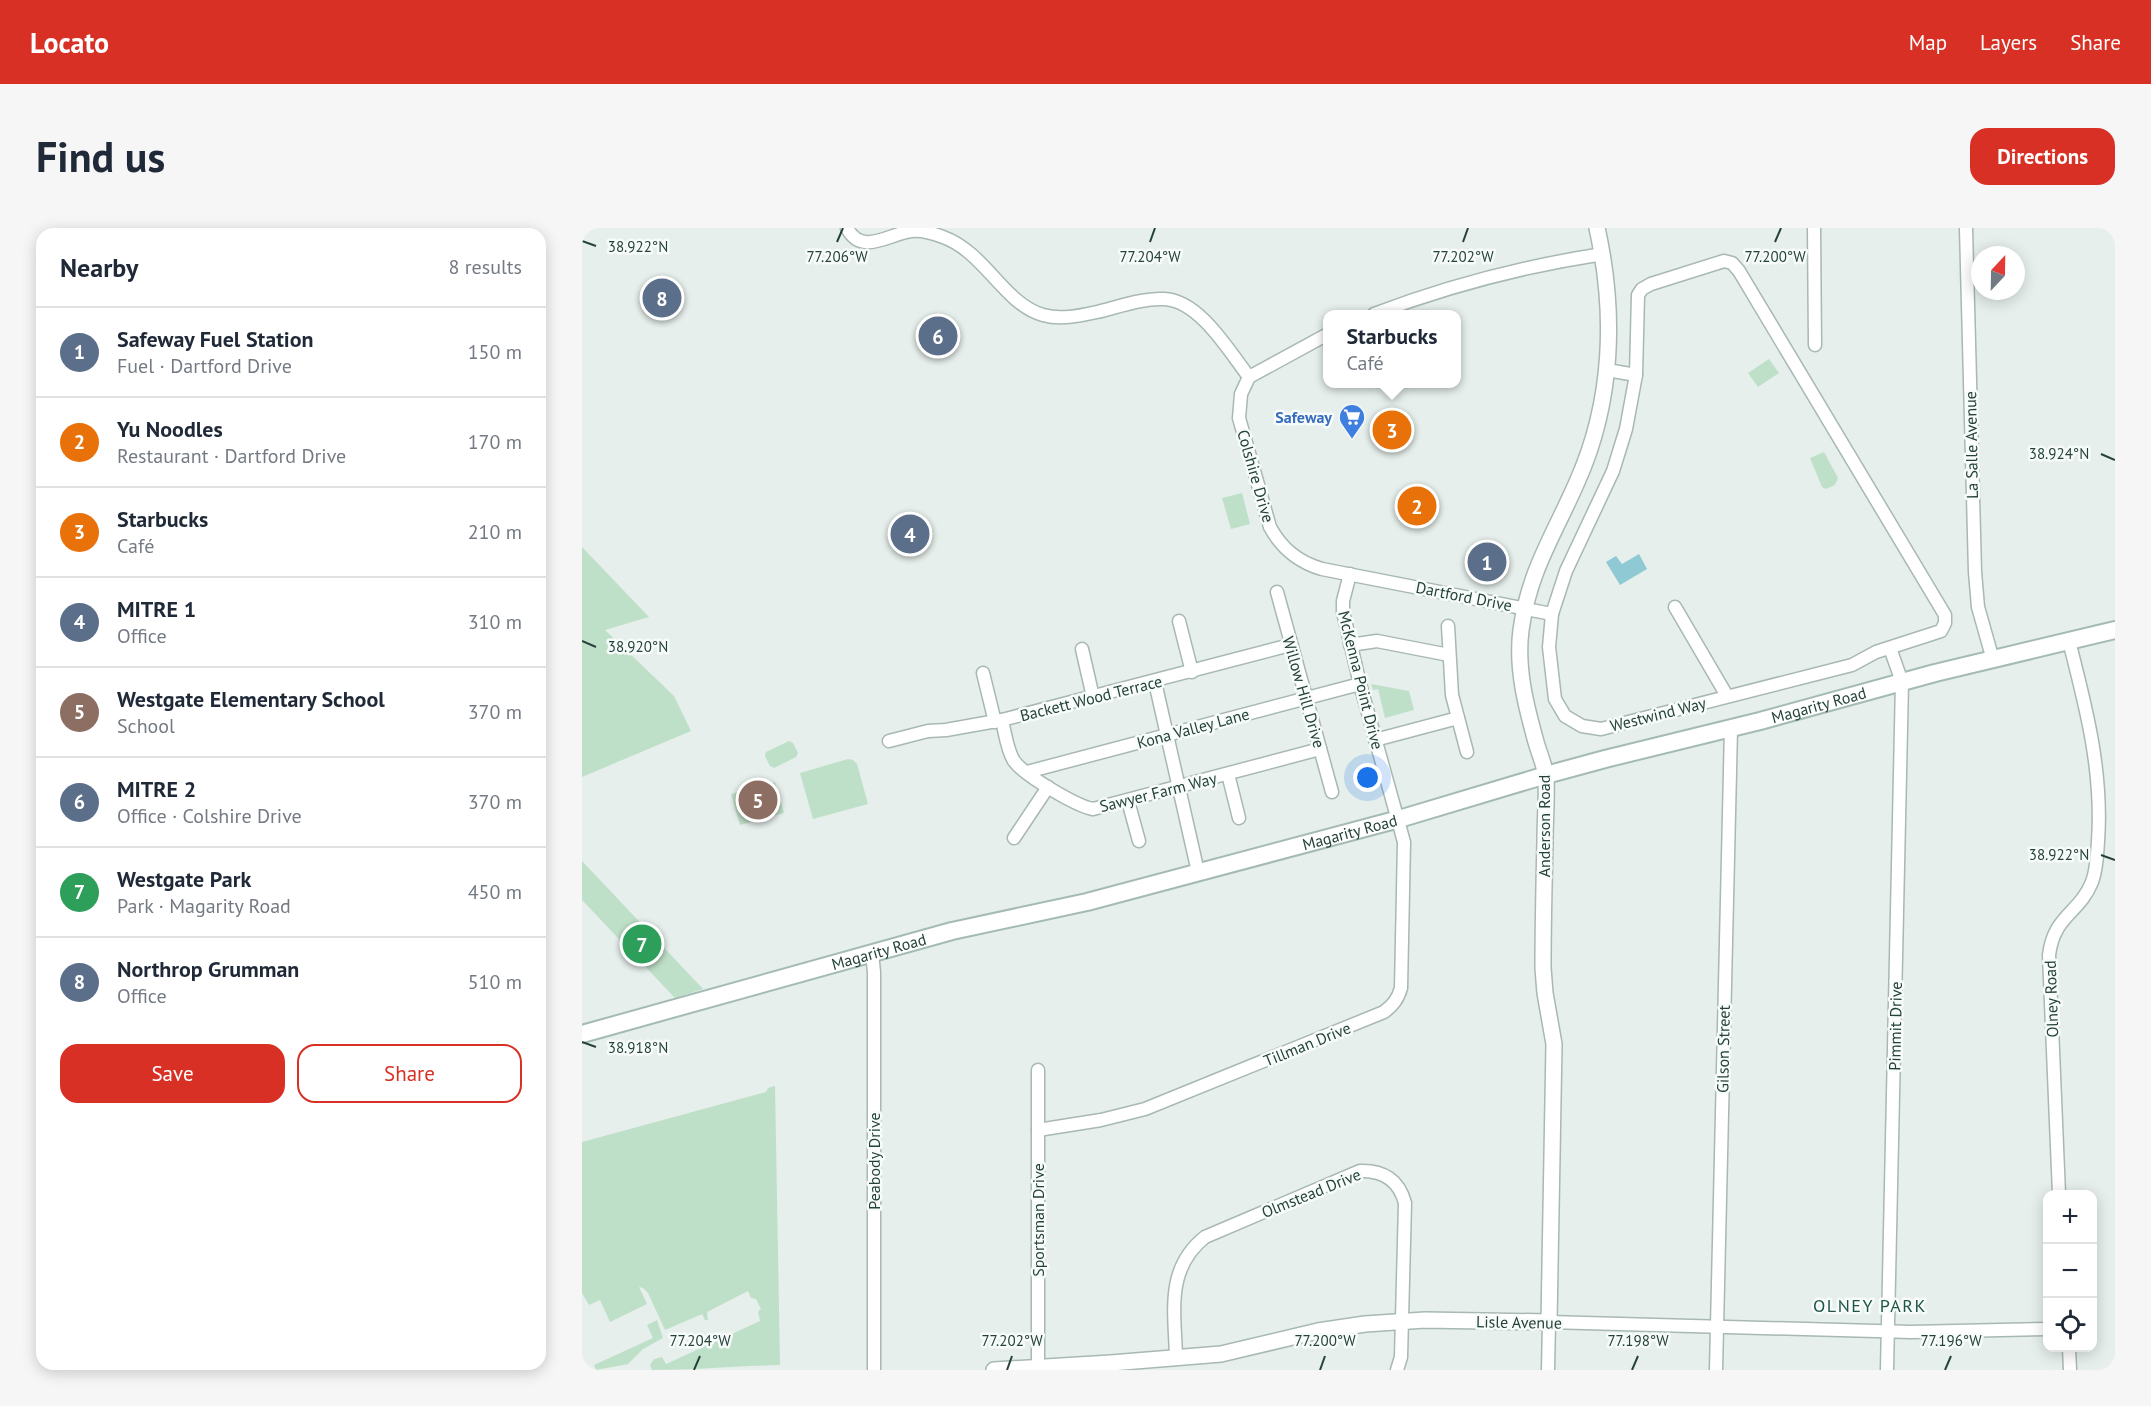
<!DOCTYPE html>
<html lang="en">
<head>
<meta charset="utf-8">
<style>
	body { margin:0; font-family:"PT Sans",sans-serif; background:#f6f6f7; color:#1f2937 }
	.controls { position:absolute; right:18px; bottom:18px; display:grid; overflow:hidden; border-radius:12px; box-shadow:0 3px 15px #0003 }
	.controls button { width:54px; height:54px; display:grid; place-items:center; padding:0; border:0; border-bottom:2px solid #e0e1e3; background:#fff; color:#1f2937; font:30px sans-serif }
	.compass { position:absolute; left:1389px; top:18px; width:54px; height:54px; border-radius:50%; background:#fff; box-shadow:0 3px 15px #0003; rotate:22deg }
	.you { position:absolute; left:786px; top:550px; width:21px; height:21px; margin:-15px; border:4px solid #fff; border-radius:50%; background:#1a73e8; box-shadow:0 0 0 9px #1a73e833 }
	.badge { display:grid; place-items:center; width:39px; height:39px; border-radius:50%; background:#d93025; color:#fff; font-size:20px; font-weight:700 }
	.pin { position:absolute; translate:-50% -50%; border:3px solid #fff; box-shadow:0 2px 6px #0006 }
	.popup { position:absolute; left:741px; top:82px; width:138px; height:78px; box-sizing:border-box; display:grid; place-content:center; border-radius:12px; background:#fff; filter:drop-shadow(0 2px 4px #0005); font-size:20px; white-space:nowrap; color:#747a83 }
	.popup b { font-size:22px; color:#1f2937 }
	.popup::after { content:''; position:absolute; left:50%; top:100%; margin-left:-12px; border:12px solid transparent; border-top-color:#fff }
	.list { margin:0; padding:0; list-style:none }
	h2 { display:flex; justify-content:space-between; align-items:center; height:78px; margin:0; padding:0 24px; font-size:26px }
	h2 small { font-size:20px; font-weight:400; color:#747a83 }
	.list li { display:grid; grid-template-columns:39px 1fr auto; gap:18px; align-items:center; box-sizing:border-box; height:90px; padding:0 24px; border-top:2px solid #e0e1e3 }
	.list b { display:block; font-size:22px; white-space:nowrap }
	.list p { margin:0; font-size:20px; white-space:nowrap; color:#747a83 }
	.list em { font-size:20px; font-style:normal; color:#747a83 }
	.actions { display:flex; gap:12px; padding:18px 24px }
	.actions a { flex:1; padding:14px 0; border:2px solid #d93025; border-radius:18px; text-align:center; font-size:21px; color:#d93025 }
	.actions .main { background:#d93025; color:#fff }
	.icon { flex:none; width:33px; height:33px; fill:none; stroke:currentColor; stroke-width:2; stroke-linecap:round; stroke-linejoin:round }
	.map { position:relative; flex:none; width:1533px; height:1142px; overflow:hidden; border-radius:18px }
	header { display:flex; align-items:center; gap:36px; box-sizing:border-box; height:84px; padding:0 30px; background:#d93025; color:#fff }
	header strong { font-size:28px }
	nav { display:flex; gap:33px; margin-inline-start:auto; font-size:21px }
	.intro { display:flex; align-items:center; justify-content:space-between; box-sizing:border-box; height:144px; padding:0 36px }
	h1 { margin:0; font-size:42px }
	.button { padding:15px 27px; border-radius:18px; background:#d93025; color:#fff; font-size:21px; font-weight:700 }
	main { display:flex; gap:36px; padding:0 36px }
	aside { flex:1; background:#fff; border-radius:18px; box-shadow:0 3px 15px #0003 }
	.map>svg:first-child { display:block }
</style>
</head>
<body>
<header>
<strong>Locato</strong>
<nav><a>Map</a><a>Layers</a><a>Share</a></nav>
</header>
<div class="intro"><h1>Find us</h1><a class="button">Directions</a></div>
<main>
<aside>
<h2>Nearby<small>8 results</small></h2>
<ul class="list">
<li><span class="badge" style="background:#5c6f8a">1</span><div><b>Safeway Fuel Station</b><p>Fuel · Dartford Drive</p></div><em>150 m</em></li>
<li><span class="badge" style="background:#e8710a">2</span><div><b>Yu Noodles</b><p>Restaurant · Dartford Drive</p></div><em>170 m</em></li>
<li><span class="badge" style="background:#e8710a">3</span><div><b>Starbucks</b><p>Café</p></div><em>210 m</em></li>
<li><span class="badge" style="background:#5c6f8a">4</span><div><b>MITRE 1</b><p>Office</p></div><em>310 m</em></li>
<li><span class="badge" style="background:#8d6e63">5</span><div><b>Westgate Elementary School</b><p>School</p></div><em>370 m</em></li>
<li><span class="badge" style="background:#5c6f8a">6</span><div><b>MITRE 2</b><p>Office · Colshire Drive</p></div><em>370 m</em></li>
<li><span class="badge" style="background:#2e9e5b">7</span><div><b>Westgate Park</b><p>Park · Magarity Road</p></div><em>450 m</em></li>
<li><span class="badge" style="background:#5c6f8a">8</span><div><b>Northrop Grumman</b><p>Office</p></div><em>510 m</em></li>
</ul>
<div class="actions"><a class="main">Save</a><a>Share</a></div>
</aside>
<div class="map">
<svg width="1533" height="1142" viewBox="0 0 1533 1142">
	<rect width="100%" height="100%" fill="#e6efeb"/>
	<g fill="#bfe0c8">
		<path d="M1187,131L1197,145L1176,159L1166,145Z"/>
		<path d="M1242,224L1256,250L1253,257L1244,261L1240,259L1228,230Z"/>
		<path d="M660,265L668,296L649,301L640,270Z"/>
		<path d="M0,319L67,389L23,402L92,468L109,503L0,549Z"/>
		<path d="M789,456L827,463L832,482L803,490L796,461L791,462Z"/>
		<path d="M207,513L211,515L216,525L214,529L192,540L188,538L183,528L184,524Z"/>
		<path d="M266,531L271,532L275,536L286,576L231,591L218,545Z"/>
		<path d="M193,554L202,585L158,597L149,566Z"/>
		<path d="M0,633L121,761L93,770L0,672Z"/>
		<path d="M193,858L198,1137C155,1138 113,1142 70,1142L68,1137L72,1131L80,1129L84,1136L178,1093L176,1084L179,1081L174,1071L169,1070L166,1063L125,1084L126,1092H123L120,1086L83,1102L66,1065L61,1060L57,1059L65,1076L28,1094L18,1072L7,1077L0,1065V914L184,864L186,860Z"/>
		<path d="M75,1092L81,1110L61,1121L46,1136L14,1142L12,1137L71,1110L65,1097Z"/>
	</g>
	<path fill="#8ec9d4" d="M1057,326L1065,341L1038,357L1024,334L1034,328L1040,336Z"/>
	<g fill="none" stroke-linecap="round" stroke-linejoin="round">
		<g stroke="#a8b8b2" stroke-width="15">
			<g id="minor">
				<path d="M265,0C280,29 308,5 330,3C339,2 353,6 361,9C403,24 422,76 461,87C478,92 497,88 515,84C536,79 560,70 582,71C617,72 647,123 667,149"/>
				<path d="M1232,0L1233,117"/>
				<path d="M1384,0L1393,344L1396,379L1411,432"/>
				<path d="M1142,33L1150,35L1157,43L1363,387V395L1359,403L1294,424L1270,437L1019,501L1000,498L983,488L973,471L967,419L970,386L984,343L1031,243L1044,201L1054,147L1056,67L1060,61L1069,56Z"/>
				<path d="M792,86C866,58 942,38 1021,26"/>
				<path d="M746,106L667,149L659,166L657,190L688,299C700,321 716,334 740,341L970,386"/>
				<path d="M1025,142L1054,147"/>
				<path d="M695,364L750,564"/>
				<path d="M1093,379L1145,468"/>
				<path d="M597,393L610,444"/>
				<path d="M866,398L870,467L885,524"/>
				<path d="M768,417L795,413L867,427"/>
				<path d="M500,421L511,469"/>
				<path d="M401,445L413,494"/>
				<path d="M573,454L616,644"/>
				<path d="M420,492C423,505 425,522 432,533C442,547 494,578 511,581L738,521"/>
				<path d="M793,512L876,490"/>
				<path d="M307,513L346,503L364,502L420,492L708,417"/>
				<path d="M445,544L778,456"/>
				<path d="M646,546L657,590"/>
				<path d="M546,573L557,613"/>
				<path d="M432,610L466,559"/>
				<path d="M290,725L292,744V1142"/>
				<path d="M456,902L519,892L563,881L802,784C811,777 816,771 819,760L822,614L778,456L761,384V373L768,346"/>
				<path d="M1477,966L1467,727C1472,687 1497,686 1510,654C1515,641 1515,627 1516,613C1521,544 1504,479 1487,413"/>
				<path d="M1487,1120L1488,1142"/>
				<path d="M594,1130C593,1084 583,1041 623,1009L778,943C801,942 817,952 823,975L819,1129L815,1142"/>
				<path d="M456,1142V842"/>
				<path d="M966,1142L967,1094L1329,1104L1466,1101"/>
				<path d="M1134,1142L1149,500"/>
				<path d="M1305,1142L1320,454L1308,420"/>
			</g>
		</g>
		<g stroke="#a8b8b2" stroke-width="18">
			<path id="tertiary" d="M412,1142L529,1135L639,1126L736,1103L783,1096L843,1092L967,1094L972,816L963,765L961,740C961,698 962,655 963,613C963,592 965,570 964,549C963,538 957,525 954,514C944,478 934,440 939,402C947,343 972,307 995,254C1031,174 1034,85 1015,0"/>
		</g>
		<g stroke="#a4bbb3" stroke-width="20">
			<g id="secondary">
				<path id="s1" d="M0,806L370,703L505,674L817,591L964,547L1023,531L1178,493L1353,445L1533,402"/>
			</g>
		</g>
		<use href="#minor" stroke="#fff" stroke-width="12"/>
		<use href="#tertiary" stroke="#fff" stroke-width="15"/>
		<use href="#secondary" stroke="#fff" stroke-width="16"/>
	</g>
	<path fill="none" stroke="#24423a" stroke-width="2" d="M0,13L14,18M255,14L261,0M568,14L573,0M881,14L886,0M1193,14L1199,0M1519,226L1533,232M0,413L14,419M1519,627L1533,632M0,814L14,819M112,1142L118,1128M425,1142L430,1128M738,1142L743,1128M1050,1142L1056,1128M1363,1142L1369,1128"/>
	<defs>
		<g id="supermarket-pin" transform="scale(1.35)"><path d="M0 17L-7.5 6A9.5 9.5 0 1 1 7.5 6Z" fill="#3f7fe0" stroke="#f7fbf9"/><path d="M-6-5.5h2.5l.6 2H6L4.5 2H-2.5L-4.4-4H-6ZM-1.5 3.2a1.3 1.3 0 1 0 .1 0ZM3 3.2a1.3 1.3 0 1 0 .1 0Z" fill="#fff"/></g>
	</defs>
	<g fill-rule="evenodd">
		<use href="#supermarket-pin" x="770" y="189"/>
	</g>
	<g text-anchor="middle" stroke-width="5" stroke-linejoin="round" paint-order="stroke">
		<g font-size="16" font-weight="bold" fill="#366cbe" stroke="#f7fbf9" text-anchor="end">
			<text x="750" y="195">Safeway</text>
		</g>
		<g font-size="16" fill="#24423a" stroke="#f7fbf9">
			<text transform="translate(1389 217) rotate(-91)" y="6">La Salle Avenue</text>
			<text transform="translate(674 248) rotate(74)" y="6">Colshire Drive</text>
			<text transform="translate(882 368) rotate(11)" y="6">Dartford Drive</text>
			<text transform="translate(779 452) rotate(76)" y="6">McKenna Point Drive</text>
			<text transform="translate(722 464) rotate(74)" y="6">Willow Hill Drive</text>
			<text transform="translate(509 470) rotate(-14)" y="6">Backett Wood Terrace</text>
			<text dy="6" stroke="none"><textPath href="#s1" startOffset="1280">Magarity Road</textPath></text>
			<text transform="translate(1076 486) rotate(-14)" y="6">Westwind Way</text>
			<text transform="translate(611 500) rotate(-15)" y="6">Kona Valley Lane</text>
			<text transform="translate(576 564) rotate(-14)" y="6">Sawyer Farm Way</text>
			<text transform="translate(962 598) rotate(-90)" y="6">Anderson Road</text>
			<text dy="6" stroke="none"><textPath href="#s1" startOffset="794">Magarity Road</textPath></text>
			<text dy="6" stroke="none"><textPath href="#s1" startOffset="308">Magarity Road</textPath></text>
			<text transform="translate(1469 771) rotate(-92)" y="6">Olney Road</text>
			<text transform="translate(1313 798) rotate(-89)" y="6">Pimmit Drive</text>
			<text transform="translate(725 816) rotate(-22)" y="6">Tillman Drive</text>
			<text transform="translate(1141 821) rotate(-89)" y="6">Gilson Street</text>
			<text transform="translate(292 933) rotate(-90)" y="6">Peabody Drive</text>
			<text transform="translate(729 965) rotate(-22)" y="6">Olmstead Drive</text>
			<text transform="translate(456 992) rotate(-90)" y="6">Sportsman Drive</text>
			<text transform="translate(937 1094) rotate(1)" y="6">Lisle Avenue</text>
		</g>
		<g font-size="18" letter-spacing="1.5" fill="#1f5548" stroke="#f7fbf9">
			<text x="1288" y="1084">OLNEY PARK</text>
		</g>
	</g>
	<g font-size="15" text-anchor="middle" fill="#24423a" stroke="#f7fbf9" stroke-width="5" stroke-linejoin="round" paint-order="stroke">
		<text x="56" y="24">38.922°N</text>
		<text x="568" y="34">77.204°W</text>
		<text x="881" y="34">77.202°W</text>
		<text x="255" y="34">77.206°W</text>
		<text x="1193" y="34">77.200°W</text>
		<text x="1477" y="231">38.924°N</text>
		<text x="56" y="424">38.920°N</text>
		<text x="1477" y="632">38.922°N</text>
		<text x="56" y="825">38.918°N</text>
		<text x="118" y="1118">77.204°W</text>
		<text x="430" y="1118">77.202°W</text>
		<text x="743" y="1118">77.200°W</text>
		<text x="1056" y="1118">77.198°W</text>
		<text x="1369" y="1118">77.196°W</text>
	</g>
</svg>
<div class="controls">
<button>+</button>
<button>−</button>
<button><svg class="icon" aria-label="locate" viewBox="0 0 24 24"><circle cx="12" cy="12" r="6"/><path d="M12 2v4M12 18v4M2 12h4M18 12h4"/></svg></button>
</div>
<svg class="compass" viewBox="-18 -18 36 36"><path d="M0-13l5 13h-10z" fill="#e53935"/><path d="M0 13l5-13h-10z" fill="#747a83"/></svg>
<div class="you"></div>
<div class="pin badge" style="left:905px;top:334px;background:#5c6f8a">1</div>
<div class="pin badge" style="left:835px;top:278px;background:#e8710a">2</div>
<div class="pin badge" style="left:810px;top:202px;background:#e8710a">3</div>
<div class="popup"><b>Starbucks</b>Café</div>
<div class="pin badge" style="left:328px;top:306px;background:#5c6f8a">4</div>
<div class="pin badge" style="left:176px;top:572px;background:#8d6e63">5</div>
<div class="pin badge" style="left:356px;top:108px;background:#5c6f8a">6</div>
<div class="pin badge" style="left:60px;top:716px;background:#2e9e5b">7</div>
<div class="pin badge" style="left:80px;top:70px;background:#5c6f8a">8</div>
</div>
</main>
</body>
</html>
